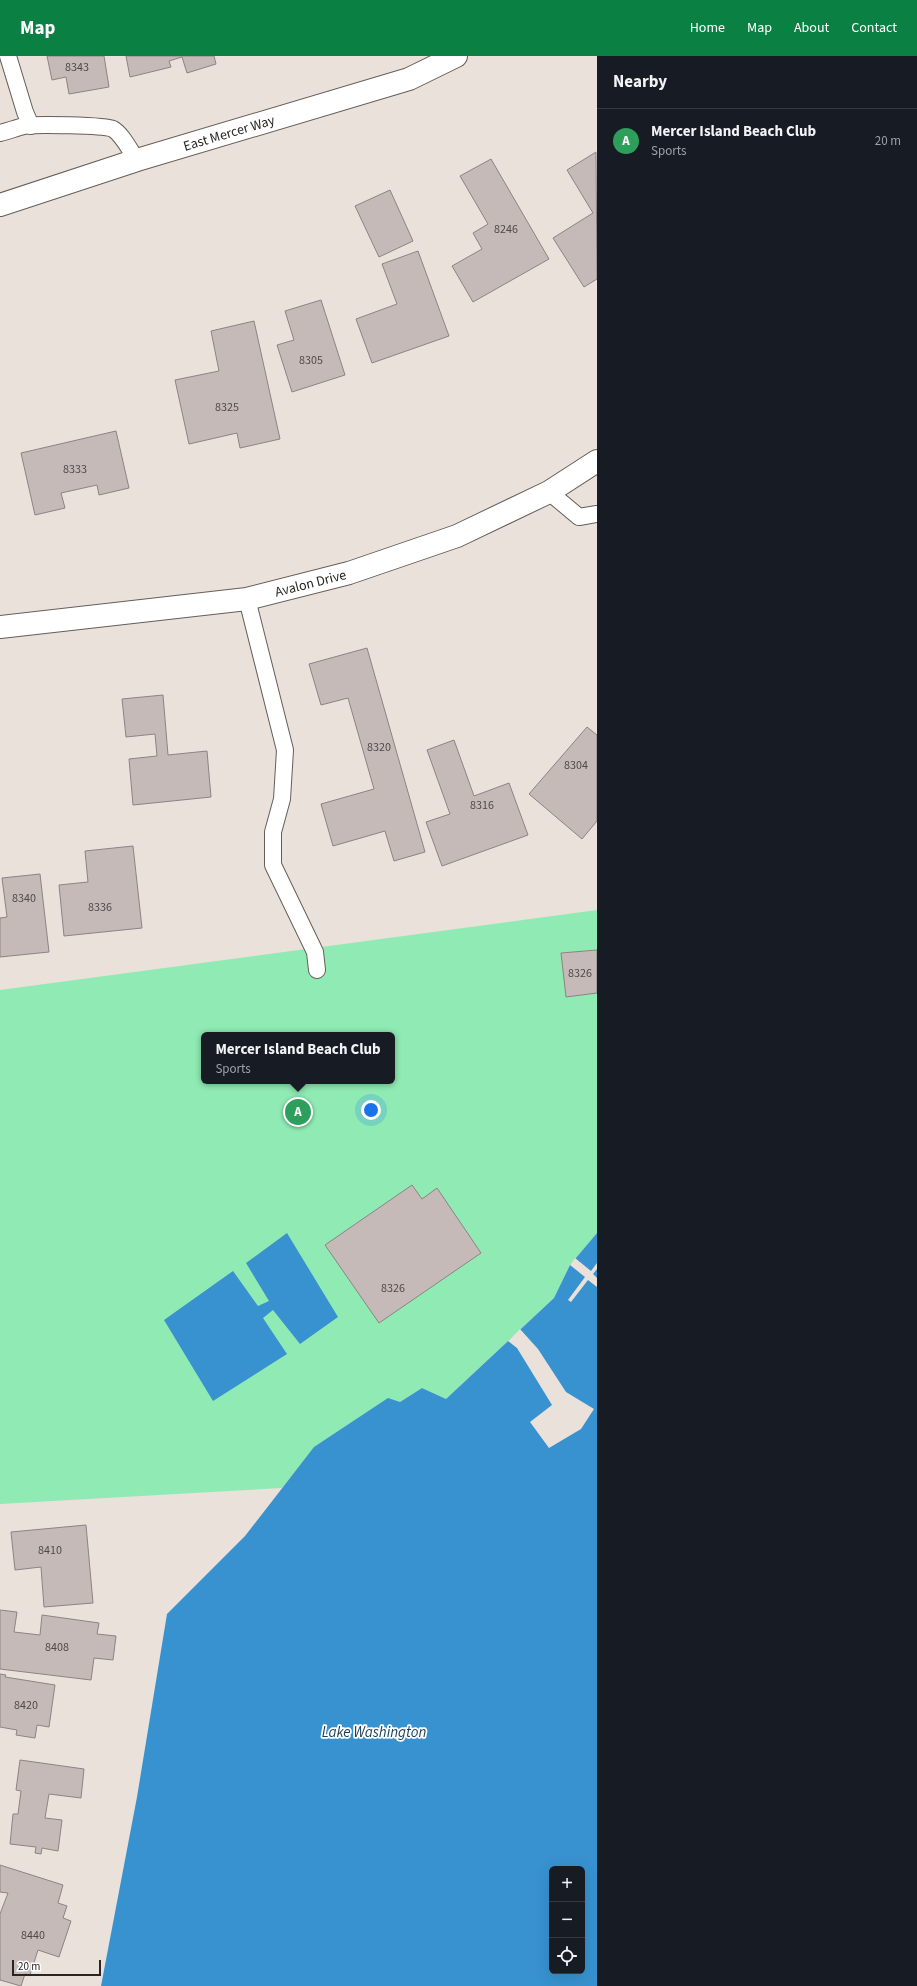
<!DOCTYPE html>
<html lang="en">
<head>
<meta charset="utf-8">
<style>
	body { margin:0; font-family:"Source Sans 3",sans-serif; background:#242831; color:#f1f3f6 }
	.controls { position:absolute; right:12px; bottom:12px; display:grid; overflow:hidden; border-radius:6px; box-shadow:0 4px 16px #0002 }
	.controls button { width:36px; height:36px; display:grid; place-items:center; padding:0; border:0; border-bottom:1px solid #363941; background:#171b24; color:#f1f3f6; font:20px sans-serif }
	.scale { position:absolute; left:12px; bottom:10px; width:89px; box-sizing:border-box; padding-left:4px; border:2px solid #282523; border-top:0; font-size:11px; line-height:14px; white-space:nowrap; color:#282523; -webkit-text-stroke:3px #fff; paint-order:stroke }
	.you { position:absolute; left:371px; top:1054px; width:14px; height:14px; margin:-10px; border:3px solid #fff; border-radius:50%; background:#1a73e8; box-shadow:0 0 0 6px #1a73e833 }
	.badge { display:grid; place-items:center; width:26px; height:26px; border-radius:50%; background:#0b8043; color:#fff; font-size:13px; font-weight:700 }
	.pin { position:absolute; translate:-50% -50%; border:2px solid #fff; box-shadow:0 1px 4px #0006 }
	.popup { position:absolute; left:201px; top:976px; width:194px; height:52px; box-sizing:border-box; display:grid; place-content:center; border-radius:6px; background:#171b24; filter:drop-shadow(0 1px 3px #0005); font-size:13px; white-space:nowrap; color:#9ea1a6 }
	.popup b { font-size:15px; color:#f1f3f6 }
	.popup::after { content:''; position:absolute; left:50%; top:100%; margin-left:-8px; border:8px solid transparent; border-top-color:#171b24 }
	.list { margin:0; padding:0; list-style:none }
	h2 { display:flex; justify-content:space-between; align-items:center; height:52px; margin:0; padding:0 16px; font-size:17px }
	h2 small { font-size:13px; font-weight:400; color:#9ea1a6 }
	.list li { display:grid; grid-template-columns:26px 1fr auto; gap:12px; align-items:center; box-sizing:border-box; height:64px; padding:0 16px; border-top:1px solid #363941 }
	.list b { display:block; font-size:15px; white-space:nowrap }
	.list p { margin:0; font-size:13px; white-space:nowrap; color:#9ea1a6 }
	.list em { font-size:13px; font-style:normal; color:#9ea1a6 }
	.icon { flex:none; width:22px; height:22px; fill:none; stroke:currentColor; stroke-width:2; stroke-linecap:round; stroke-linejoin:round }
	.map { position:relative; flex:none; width:597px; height:1930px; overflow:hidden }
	header { display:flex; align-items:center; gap:24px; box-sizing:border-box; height:56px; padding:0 20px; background:#0b8043; color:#fff }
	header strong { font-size:19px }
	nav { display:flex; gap:22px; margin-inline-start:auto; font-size:14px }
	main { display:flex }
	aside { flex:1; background:#171b24 }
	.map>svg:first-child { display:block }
</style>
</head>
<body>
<header>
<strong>Map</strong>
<nav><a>Home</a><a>Map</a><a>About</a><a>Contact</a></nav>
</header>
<main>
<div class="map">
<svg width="597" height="1930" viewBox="0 0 597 1930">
	<rect width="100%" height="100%" fill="#eae1da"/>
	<path fill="#8febb3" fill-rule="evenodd" d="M597,854V1177L570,1209L554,1242L446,1343L422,1332L400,1346L315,1391L282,1432L0,1448V934ZM204,979H392V1025H204Z"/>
	<g fill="#3892cf" fill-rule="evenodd">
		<path d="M287,1177L338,1261L300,1288L273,1254L263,1262L287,1298L213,1345L164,1264L233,1215L258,1250L269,1245L246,1207Z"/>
		<path d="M597,1177V1930H101L137,1741L167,1558L245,1480L314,1391L388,1342L400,1346L422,1332L446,1343L554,1242L570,1209ZM552,1813H582V1915H552Z"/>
	</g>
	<g fill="#eae1da">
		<path d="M575,1202L591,1215L597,1207V1213L593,1218L597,1222V1231L588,1224L571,1246L568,1244L585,1221L570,1209Z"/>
		<path d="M520,1273L538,1293L566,1336L594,1353L581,1373L549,1392L530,1366L552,1349L517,1292L508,1285Z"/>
	</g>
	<g fill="#c6bab9" stroke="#8d8382">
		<path d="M47,0H104L109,31L69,38L66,21L52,24Z"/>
		<path d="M126,0H214L216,8L187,17L182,1L169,5L171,11L130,21Z"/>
		<path d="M596,96L597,223L584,231L553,182L593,157L567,114Z"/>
		<path d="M491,103L549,203L473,246L452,210L482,193L473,177L488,168L460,120Z"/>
		<path d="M390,134L413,185L379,201L355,150Z"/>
		<path d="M418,195L449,280L372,307L356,263L397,248L382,208Z"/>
		<path d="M321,244L345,319L292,336L277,289L294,284L285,255Z"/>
		<path d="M254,265L280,383L240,392L237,377L189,388L175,324L219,315L211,275Z"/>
		<path d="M116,375L129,432L99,439L97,429L61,437L65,452L35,459L21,397Z"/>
		<path d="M367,592L425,796L394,805L385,775L333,790L321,748L374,733L348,642L321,649L309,608Z"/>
		<path d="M163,639L168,699L207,695L211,741L133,749L129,703L157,700L155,678L126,681L122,643Z"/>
		<path d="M587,671L597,679V765L582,783L529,738Z"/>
		<path d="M454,684L474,740L509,727L528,779L442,810L426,766L450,758L427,694Z"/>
		<path d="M133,790L142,872L64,880L59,829L88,826L85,795Z"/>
		<path d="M40,818L49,896L0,901V862L7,861L2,822Z"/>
		<path d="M597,894V937L566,941L561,897Z"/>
		<path d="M412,1129L422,1143L437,1132L481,1197L379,1267L325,1189Z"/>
		<path d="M86,1469L93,1547L44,1551L41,1511L15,1514L11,1476Z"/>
		<path d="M0,1554L17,1556L14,1576L40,1579L42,1559L99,1567L97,1578L116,1580L113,1604L94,1602L91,1624L0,1613Z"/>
		<path d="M0,1618L6,1619L5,1621L55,1629L49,1671L37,1669L35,1682L16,1679L17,1674L0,1671Z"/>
		<path d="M20,1704L84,1713L81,1742L49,1738L45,1762L62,1764L58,1795L42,1792L41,1798L35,1797L36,1791L10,1788L13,1758H18L21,1735L16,1734Z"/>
		<path d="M0,1809L63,1829L58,1847L67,1850L63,1862L71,1865L59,1901L38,1894L30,1919L25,1918L21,1930L0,1924V1858L8,1837L0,1836Z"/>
	</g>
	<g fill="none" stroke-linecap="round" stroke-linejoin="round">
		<g stroke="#655e58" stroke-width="18">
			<g id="service">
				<path d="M8,0L25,56L31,70"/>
				<path d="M0,77C8,75 16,72 24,70C34,68 105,69 113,73C123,79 130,95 137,104"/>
				<path d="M549,436L579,461L597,458"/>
				<path d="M247,543L285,694L282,743L273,776V809L315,896L317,914"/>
			</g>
		</g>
		<g stroke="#655e58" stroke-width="24">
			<g id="minor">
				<path id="s1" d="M0,571L247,543L349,517L457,480L549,436L597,405"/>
			</g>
		</g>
		<g stroke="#655e58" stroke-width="24">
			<g id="tertiary">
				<path id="s2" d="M0,149L137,104L409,23L456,0"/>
			</g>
		</g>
		<use href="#service" stroke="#fff" stroke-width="16"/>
		<use href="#minor" stroke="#fff" stroke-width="22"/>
		<use href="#tertiary" stroke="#fff" stroke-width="22"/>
	</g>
	<g text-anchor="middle" stroke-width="3.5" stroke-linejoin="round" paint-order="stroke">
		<g font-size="12" fill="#504a48">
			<text x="77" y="15">8343</text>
			<text x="506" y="177">8246</text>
			<text x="311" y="308">8305</text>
			<text x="227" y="355">8325</text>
			<text x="75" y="417">8333</text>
			<text x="379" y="695">8320</text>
			<text x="576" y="713">8304</text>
			<text x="482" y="753">8316</text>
			<text x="24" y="846">8340</text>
			<text x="100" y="855">8336</text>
			<text x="580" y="921">8326</text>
			<text x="393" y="1236">8326</text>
			<text x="50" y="1498">8410</text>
			<text x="57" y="1595">8408</text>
			<text x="26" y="1653">8420</text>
			<text x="33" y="1883">8440</text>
		</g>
		<g font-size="14" fill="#282523" stroke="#fff">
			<text dy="5" stroke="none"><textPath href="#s2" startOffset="240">East Mercer Way</textPath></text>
			<text dy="5" stroke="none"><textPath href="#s1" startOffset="314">Avalon Drive</textPath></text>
		</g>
		<g font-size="15" font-style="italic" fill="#1a3f59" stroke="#fff">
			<text x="374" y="1681">Lake Washington</text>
		</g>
	</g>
</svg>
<div class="controls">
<button>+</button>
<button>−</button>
<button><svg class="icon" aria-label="locate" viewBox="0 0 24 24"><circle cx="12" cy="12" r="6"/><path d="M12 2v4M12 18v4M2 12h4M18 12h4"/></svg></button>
</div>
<div class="scale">20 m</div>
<div class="you"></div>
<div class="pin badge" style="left:298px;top:1056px;background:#2e9e5b">A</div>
<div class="popup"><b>Mercer Island Beach Club</b>Sports</div>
</div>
<aside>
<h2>Nearby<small></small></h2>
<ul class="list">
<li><span class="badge" style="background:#2e9e5b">A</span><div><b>Mercer Island Beach Club</b><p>Sports</p></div><em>20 m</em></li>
</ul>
</aside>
</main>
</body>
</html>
